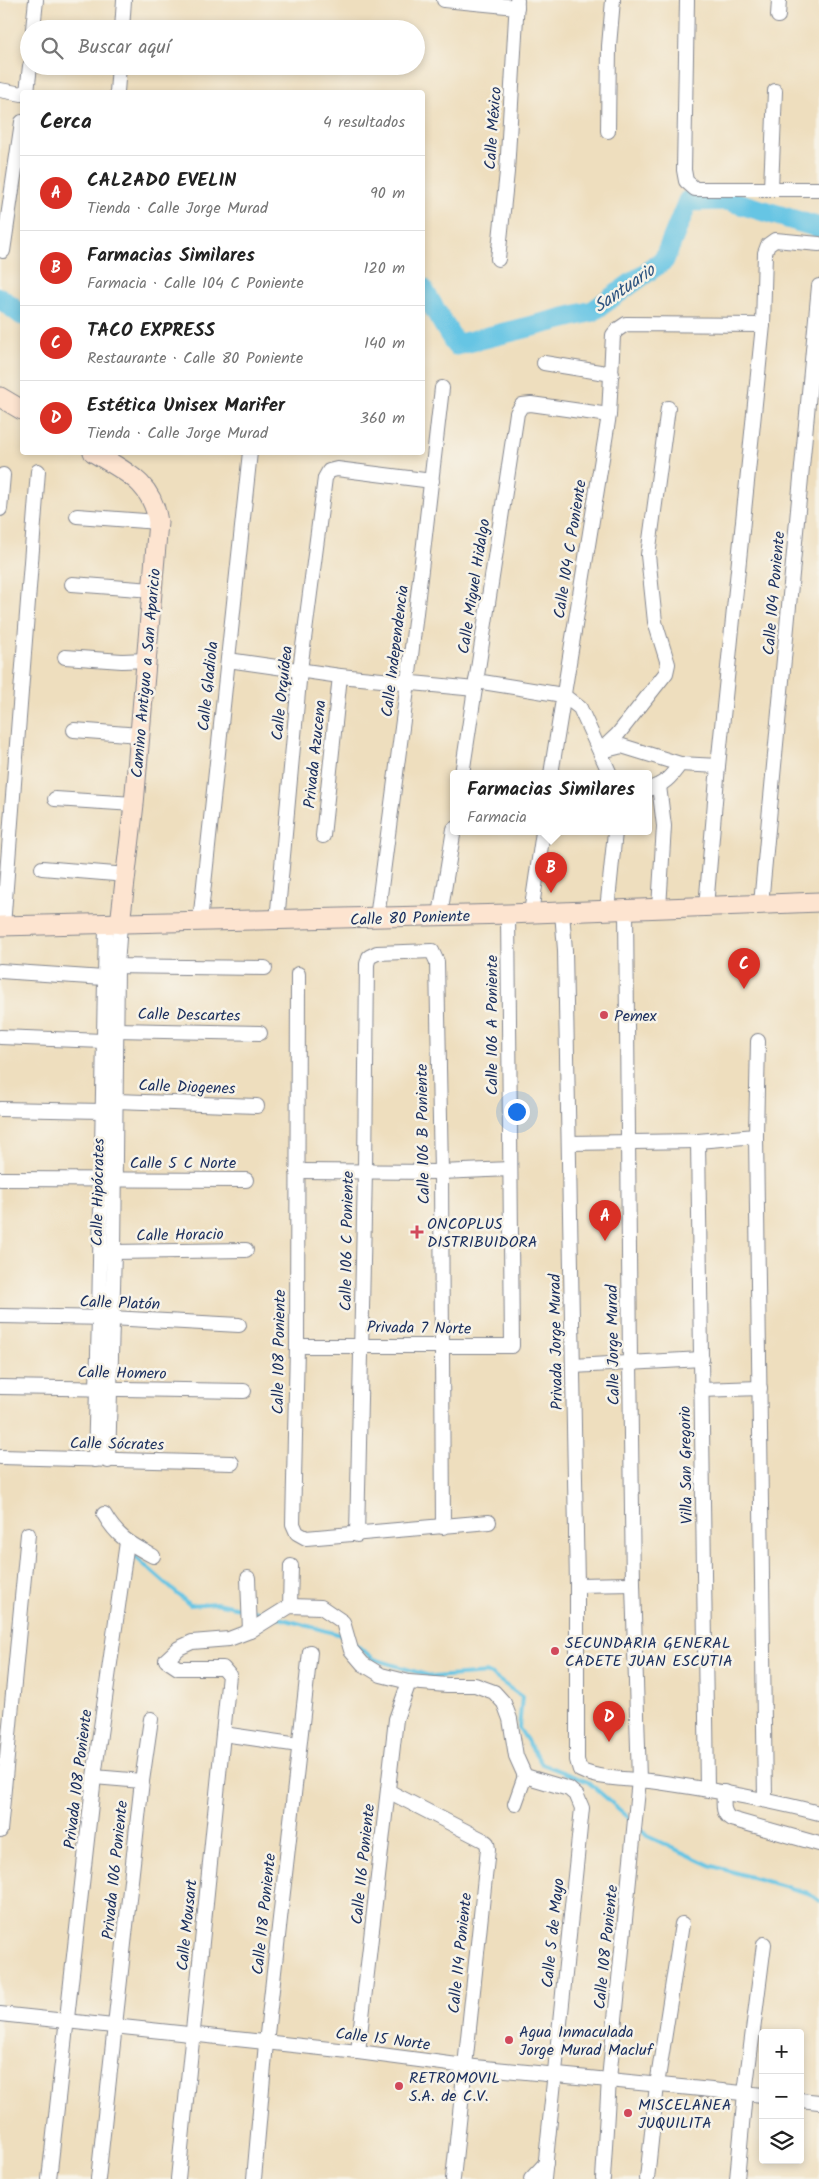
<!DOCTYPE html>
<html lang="es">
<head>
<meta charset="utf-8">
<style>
	body { margin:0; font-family:Kalam,sans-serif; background:#f6f6f6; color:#222 }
	.controls { position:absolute; right:15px; bottom:15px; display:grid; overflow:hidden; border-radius:5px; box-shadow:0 2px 8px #0003 }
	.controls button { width:45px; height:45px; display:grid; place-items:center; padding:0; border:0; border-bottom:1px solid #e0e0e0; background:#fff; color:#222; font:25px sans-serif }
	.you { position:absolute; left:516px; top:1111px; width:18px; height:18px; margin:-12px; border:4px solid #fff; border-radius:50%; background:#1a73e8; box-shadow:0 0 0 8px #1a73e833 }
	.badge { display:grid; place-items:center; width:32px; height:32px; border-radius:50%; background:#d93025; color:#fff; font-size:16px; font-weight:700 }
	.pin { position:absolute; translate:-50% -41px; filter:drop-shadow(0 1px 2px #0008) }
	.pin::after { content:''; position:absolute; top:26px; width:18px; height:15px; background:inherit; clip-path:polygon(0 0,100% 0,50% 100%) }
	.popup { position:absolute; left:450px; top:770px; width:202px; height:65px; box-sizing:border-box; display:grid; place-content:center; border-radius:5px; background:#fff; filter:drop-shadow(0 1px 4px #0005); font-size:16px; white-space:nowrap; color:#767676 }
	.popup b { font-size:19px; color:#222 }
	.popup::after { content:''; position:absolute; left:50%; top:100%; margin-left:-10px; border:10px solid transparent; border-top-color:#fff }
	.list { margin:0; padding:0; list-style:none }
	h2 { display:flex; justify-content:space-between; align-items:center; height:65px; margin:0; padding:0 20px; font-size:21px }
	h2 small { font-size:16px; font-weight:400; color:#767676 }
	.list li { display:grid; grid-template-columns:32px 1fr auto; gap:15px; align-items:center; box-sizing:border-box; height:75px; padding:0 20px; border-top:1px solid #e0e0e0 }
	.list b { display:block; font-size:19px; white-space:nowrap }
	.list p { margin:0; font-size:16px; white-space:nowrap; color:#767676 }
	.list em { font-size:16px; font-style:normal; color:#767676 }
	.icon { flex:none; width:28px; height:28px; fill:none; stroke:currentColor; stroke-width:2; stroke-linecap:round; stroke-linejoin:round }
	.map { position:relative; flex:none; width:819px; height:2179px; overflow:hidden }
	.search { position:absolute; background:#fff; box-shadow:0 2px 8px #0003; left:20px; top:20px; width:405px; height:55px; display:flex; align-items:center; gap:12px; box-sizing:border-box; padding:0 18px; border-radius:28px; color:#767676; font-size:19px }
	.panel { position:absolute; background:#fff; box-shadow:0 2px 8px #0003; left:20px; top:90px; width:405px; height:365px; border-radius:5px }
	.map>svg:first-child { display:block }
</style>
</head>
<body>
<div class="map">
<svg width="819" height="2179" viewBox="0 0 819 2179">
	<rect width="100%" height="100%" fill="#f7f3e8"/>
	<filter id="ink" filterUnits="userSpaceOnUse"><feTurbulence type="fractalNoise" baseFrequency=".02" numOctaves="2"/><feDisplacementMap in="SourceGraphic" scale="10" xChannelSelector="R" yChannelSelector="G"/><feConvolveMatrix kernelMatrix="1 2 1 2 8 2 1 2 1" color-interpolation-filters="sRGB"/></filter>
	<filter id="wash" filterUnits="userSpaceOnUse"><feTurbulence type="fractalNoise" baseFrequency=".0096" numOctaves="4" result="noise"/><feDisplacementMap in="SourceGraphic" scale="20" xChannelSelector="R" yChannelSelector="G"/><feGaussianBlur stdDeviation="1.12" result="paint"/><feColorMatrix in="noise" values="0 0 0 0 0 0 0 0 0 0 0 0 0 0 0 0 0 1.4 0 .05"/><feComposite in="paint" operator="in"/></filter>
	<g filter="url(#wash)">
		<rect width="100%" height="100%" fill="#eedebe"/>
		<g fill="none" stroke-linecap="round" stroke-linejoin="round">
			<g stroke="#66c5e4" stroke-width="4">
				<path d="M132,1554L190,1605L216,1603L244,1609"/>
				<path d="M253,1611L267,1615"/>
				<path d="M279,1618L341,1635"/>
				<path d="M355,1644L374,1659L433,1677L489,1673L522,1697L519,1728L542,1764L588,1782L629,1818"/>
				<path d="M640,1829L647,1836L712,1866L808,1893L819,1901"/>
			</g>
			<g stroke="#66c5e4" stroke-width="21">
				<path d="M422,288L456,345L593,311L664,260L688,201L727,200L817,227"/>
				<path d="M0,298L22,315"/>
			</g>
		</g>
	</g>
	<g filter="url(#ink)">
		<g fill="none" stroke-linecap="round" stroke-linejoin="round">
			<g stroke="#84868e" stroke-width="16">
				<g id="street">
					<path d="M444,0L517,7"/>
					<path d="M687,0L684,170L686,181L695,189H819"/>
					<path d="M778,16L779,0"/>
					<path d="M33,29L36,0"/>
					<path d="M122,29L124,0"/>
					<path d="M0,90L22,94"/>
					<path d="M27,92L30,66"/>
					<path d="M117,92L119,66"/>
					<path d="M608,131L609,46L613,0"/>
					<path d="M771,188L775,91"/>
					<path d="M3,251L22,122"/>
					<path d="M498,259L507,172L517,0"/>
					<path d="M544,363L612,374"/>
					<path d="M0,509L3,475"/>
					<path d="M77,516L158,522"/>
					<path d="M72,584L152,590"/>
					<path d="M65,657L122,661L147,660"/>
					<path d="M228,660L340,676L475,689"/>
					<path d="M476,681L563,695L580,708L610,774"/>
					<path d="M74,730L140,735"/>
					<path d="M600,751L618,734L666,673L668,664L655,622L648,555L668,408"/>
					<path d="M602,751L622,746L680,764L718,766"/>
					<path d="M462,774L517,413L522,405L531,404L609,415"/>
					<path d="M551,774L609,415L613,335L617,330L626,324L763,325"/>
					<path d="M648,789C664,785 671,777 680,764"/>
					<path d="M55,799L134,804"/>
					<path d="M323,836L340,676"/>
					<path d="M42,868L127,875"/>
					<path d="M761,904L819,286"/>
					<path d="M706,907L718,766L763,325L765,253L768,245L775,240L819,244"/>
					<path d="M659,908L664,826L659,786"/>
					<path d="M607,910L615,832"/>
					<path d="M562,912L565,950L577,1585V1760L580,1770C600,1780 635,1779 658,1782C713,1790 766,1799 819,1813"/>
					<path d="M531,913L543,832"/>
					<path d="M440,915L454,829"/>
					<path d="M377,918L408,682L442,388"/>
					<path d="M277,921L300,670L325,478L329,471L337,469L432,481"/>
					<path d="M200,922L250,452"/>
					<path d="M3,926L38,471"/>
					<path d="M110,966L265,968"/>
					<path d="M0,971L104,978"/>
					<path d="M298,974L297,1346L293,1524L297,1533L306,1538L489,1522"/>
					<path d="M116,1030L260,1033"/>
					<path d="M0,1037L103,1041"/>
					<path d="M758,1041L756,1136L765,1799"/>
					<path d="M116,1101L257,1106"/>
					<path d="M0,1109L102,1111"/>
					<path d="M698,1141L707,1789"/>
					<path d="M569,1143L698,1141L756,1136"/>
					<path d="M297,1171L441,1172L510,1169"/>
					<path d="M0,1179L246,1180"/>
					<path d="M114,1252L246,1250"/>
					<path d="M0,1316L111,1318L239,1325"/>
					<path d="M297,1346H512L508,914"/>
					<path d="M573,1366L702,1359"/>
					<path d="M0,1387L244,1391"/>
					<path d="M701,1390L760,1388"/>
					<path d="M0,1457L232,1463"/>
					<path d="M95,1460L99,1318L106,924"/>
					<path d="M108,1461L114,1252L117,966L120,924"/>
					<path d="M104,1514C117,1537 130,1544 153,1556"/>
					<path d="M357,1535L365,1171L367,964L369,957L377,953L432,951L437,962L441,1172L443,1527"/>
					<path d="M248,1578L250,1631"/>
					<path d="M577,1585L633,1584"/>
					<path d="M290,1606L291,1566"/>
					<path d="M223,1734L299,1745"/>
					<path d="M94,1777L142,1781"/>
					<path d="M388,1791L483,1840L487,1843L488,1849L453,2179"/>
					<path d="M724,1792C724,1802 721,1813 731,1819L819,1844"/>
					<path d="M515,1804L525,1776"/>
					<path d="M0,1831L28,1534"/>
					<path d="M0,2014L358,2052L465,2066L763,2095"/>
					<path d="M358,2052L396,1719L409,1682"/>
					<path d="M800,2100L819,2102"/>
					<path d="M49,2179L94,1777L127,1542"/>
					<path d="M98,2179L142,1781L151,1719"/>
					<path d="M178,2179L229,1675L223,1668H178L166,1660L179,1648L192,1642L229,1639L250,1631L290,1606L321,1607L343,1622L351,1650L363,1664L381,1675L409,1682L447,1685H475L494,1692L504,1703L510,1719L516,1756L525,1776L569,1789L577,1796L582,1808L544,2179"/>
					<path d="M254,2179L266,2043L310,1652"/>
					<path d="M531,2179L546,2163"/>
					<path d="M603,2179L609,2079L639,1780L633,1584L630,1362L626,910"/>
					<path d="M647,2179L657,2085L682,1924"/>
					<path d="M737,2179L745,2093L764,1944"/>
				</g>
			</g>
			<g stroke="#84868e" stroke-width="21">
				<g id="secondary">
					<path d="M0,397L22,410"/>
					<path d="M93,452C125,472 152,481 158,522L134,804L120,924"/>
					<path d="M0,926L508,914L819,902"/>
				</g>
			</g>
			<use href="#street" stroke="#fff" stroke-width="14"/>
			<use href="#secondary" stroke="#fde4d0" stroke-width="19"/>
		</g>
	</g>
	<g fill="#d1495b" stroke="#f7f3e8" stroke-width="2">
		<circle cx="604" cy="1015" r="5"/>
		<path d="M414.5 1224.5h5v5h5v5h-5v5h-5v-5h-5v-5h5z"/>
		<circle cx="555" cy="1651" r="5"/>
		<circle cx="509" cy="2040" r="5"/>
		<circle cx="399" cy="2086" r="5"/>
		<circle cx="628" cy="2113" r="5"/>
	</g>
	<g text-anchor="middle" stroke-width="5" stroke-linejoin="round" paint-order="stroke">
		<g font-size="16" fill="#1b2f5e" stroke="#f7f3e8">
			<text transform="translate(492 128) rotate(-86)" y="6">Calle México</text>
			<text transform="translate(569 549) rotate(-81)" y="6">Calle 104 C Poniente</text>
			<text transform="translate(473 586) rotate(-81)" y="6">Calle Miguel Hidalgo</text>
			<text transform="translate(773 593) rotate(-85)" y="6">Calle 104 Poniente</text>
			<text transform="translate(394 651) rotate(-83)" y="6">Calle Independencia</text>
			<text transform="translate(145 673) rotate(-85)" y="6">Camino Antiguo a San Aparicio</text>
			<text transform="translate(207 686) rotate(-84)" y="6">Calle Gladiola</text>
			<text transform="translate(281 693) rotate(-84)" y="6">Calle Orquídea</text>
			<text transform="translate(314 754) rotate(-84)" y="6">Privada Azucena</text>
			<text transform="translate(410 917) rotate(-2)" y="6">Calle 80 Poniente</text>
			<text transform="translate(189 1014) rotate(1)" y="6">Calle Descartes</text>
			<text transform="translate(491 1025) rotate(-90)" y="6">Calle 106 A Poniente</text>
			<text transform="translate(187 1086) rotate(2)" y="6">Calle Diogenes</text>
			<text transform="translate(422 1134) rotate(-91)" y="6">Calle 106 B Poniente</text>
			<text x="183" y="1168">Calle 5 C Norte</text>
			<text transform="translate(97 1192) rotate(-89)" y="6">Calle Hipócrates</text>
			<text transform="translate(180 1234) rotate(-1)" y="6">Calle Horacio</text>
			<text transform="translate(346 1241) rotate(-89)" y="6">Calle 106 C Poniente</text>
			<text transform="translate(120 1302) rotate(2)" y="6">Calle Platón</text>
			<text transform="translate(419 1327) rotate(1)" y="6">Privada 7 Norte</text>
			<text transform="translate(555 1342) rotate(-91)" y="6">Privada Jorge Murad</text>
			<text transform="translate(612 1345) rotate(-91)" y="6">Calle Jorge Murad</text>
			<text transform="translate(278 1352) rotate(-89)" y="6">Calle 108 Poniente</text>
			<text transform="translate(122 1372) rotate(1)" y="6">Calle Homero</text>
			<text transform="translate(117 1443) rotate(1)" y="6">Calle Sócrates</text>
			<text transform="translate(685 1465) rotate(-91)" y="6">Villa San Gregorio</text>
			<text transform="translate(77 1779) rotate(-83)" y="6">Privada 108 Poniente</text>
			<text transform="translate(362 1864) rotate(-84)" y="6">Calle 116 Poniente</text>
			<text transform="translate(114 1870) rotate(-84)" y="6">Privada 106 Poniente</text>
			<text transform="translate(263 1914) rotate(-84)" y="6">Calle 118 Poniente</text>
			<text transform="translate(186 1925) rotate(-84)" y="6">Calle Mousart</text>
			<text transform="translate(552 1933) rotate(-84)" y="6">Calle 5 de Mayo</text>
			<text transform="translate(605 1947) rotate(-84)" y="6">Calle 108 Poniente</text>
			<text transform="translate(459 1953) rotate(-84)" y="6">Calle 114 Poniente</text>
			<text transform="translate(383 2038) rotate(7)" y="6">Calle 15 Norte</text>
		</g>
		<g font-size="16" fill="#1b2f5e" stroke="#f7f3e8" text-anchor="start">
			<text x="614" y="1021">Pemex</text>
			<text x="427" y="1229">ONCOPLUS<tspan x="427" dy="18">DISTRIBUIDORA</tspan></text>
			<text x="565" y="1648">SECUNDARIA GENERAL<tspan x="565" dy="18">CADETE JUAN ESCUTIA</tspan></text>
			<text x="519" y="2037">Agua Inmaculada<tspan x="519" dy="18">Jorge Murad Macluf</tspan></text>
			<text x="409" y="2083">RETROMOVIL<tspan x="409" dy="18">S.A. de C.V.</tspan></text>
			<text x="638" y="2110">MISCELANEA<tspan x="638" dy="18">JUQUILITA</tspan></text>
		</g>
		<g font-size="18" font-style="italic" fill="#2e5480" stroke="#f7f3e8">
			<text transform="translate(624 288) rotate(-35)" y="6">Santuario</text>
		</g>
	</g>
</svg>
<div class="controls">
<button>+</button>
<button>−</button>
<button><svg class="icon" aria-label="layers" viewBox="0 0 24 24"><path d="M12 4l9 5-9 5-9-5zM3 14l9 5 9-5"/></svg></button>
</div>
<div class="you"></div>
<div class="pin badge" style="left:605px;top:1241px">A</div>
<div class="pin badge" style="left:551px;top:893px">B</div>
<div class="popup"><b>Farmacias Similares</b>Farmacia</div>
<div class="pin badge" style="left:744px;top:989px">C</div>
<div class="pin badge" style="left:609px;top:1742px">D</div>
<div class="search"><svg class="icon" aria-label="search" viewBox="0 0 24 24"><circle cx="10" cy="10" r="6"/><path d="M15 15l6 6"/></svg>Buscar aquí</div>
<section class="panel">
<h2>Cerca<small>4 resultados</small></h2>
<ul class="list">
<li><span class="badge">A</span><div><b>CALZADO EVELIN</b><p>Tienda · Calle Jorge Murad</p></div><em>90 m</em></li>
<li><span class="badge">B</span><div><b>Farmacias Similares</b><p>Farmacia · Calle 104 C Poniente</p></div><em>120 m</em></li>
<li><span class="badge">C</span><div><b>TACO EXPRESS</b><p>Restaurante · Calle 80 Poniente</p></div><em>140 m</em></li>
<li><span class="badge">D</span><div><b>Estética Unisex Marifer</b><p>Tienda · Calle Jorge Murad</p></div><em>360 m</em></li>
</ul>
</section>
</div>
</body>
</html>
